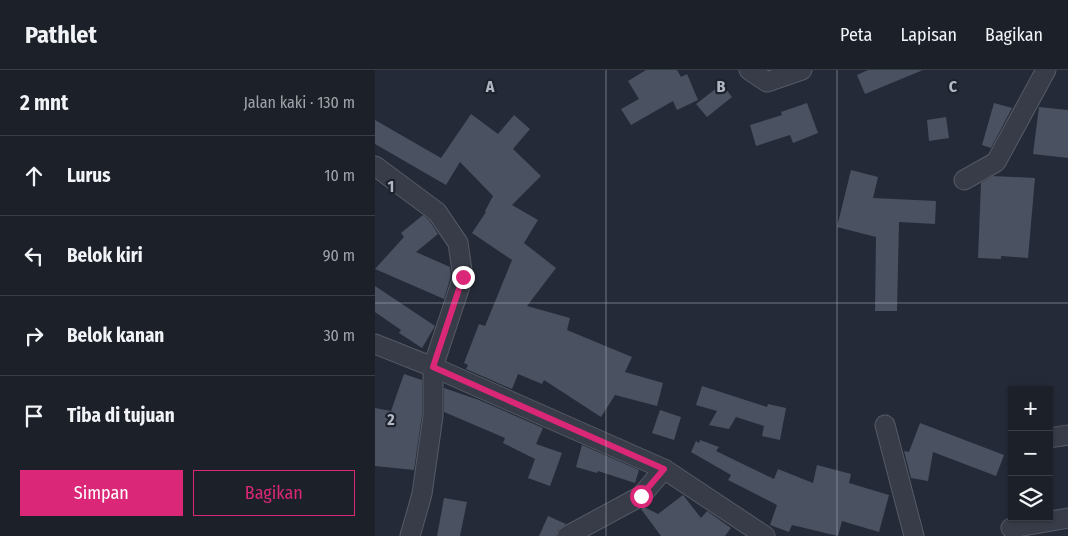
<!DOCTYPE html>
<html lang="id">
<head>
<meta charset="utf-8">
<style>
	body { margin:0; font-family:"Fira Sans Condensed",sans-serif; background:#242831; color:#f1f3f6 }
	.controls { position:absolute; right:15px; bottom:15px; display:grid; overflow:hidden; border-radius:0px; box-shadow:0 1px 4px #0004 }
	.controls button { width:45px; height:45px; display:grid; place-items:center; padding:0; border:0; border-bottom:1px solid #393e46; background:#1b2029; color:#f1f3f6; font:25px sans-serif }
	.stop { position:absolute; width:15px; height:15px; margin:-11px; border:4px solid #db2777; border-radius:50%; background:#fff }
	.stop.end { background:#db2777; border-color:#fff; box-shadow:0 1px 5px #0008 }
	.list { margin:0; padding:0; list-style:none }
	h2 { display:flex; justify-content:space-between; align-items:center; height:65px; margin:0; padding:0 20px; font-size:21px }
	h2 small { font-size:16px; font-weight:400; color:#a0a3a8 }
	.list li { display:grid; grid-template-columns:32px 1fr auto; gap:15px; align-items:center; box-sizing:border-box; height:80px; padding:0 20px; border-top:1px solid #393e46 }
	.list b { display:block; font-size:19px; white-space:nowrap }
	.list em { font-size:16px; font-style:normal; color:#a0a3a8 }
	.actions { display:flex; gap:10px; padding:15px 20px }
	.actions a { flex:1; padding:11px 0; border:1px solid #db2777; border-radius:0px; text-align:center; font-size:18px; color:#db2777 }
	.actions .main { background:#db2777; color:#fff }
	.icon { flex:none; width:28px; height:28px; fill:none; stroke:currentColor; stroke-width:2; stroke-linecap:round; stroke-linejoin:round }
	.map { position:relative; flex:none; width:693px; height:466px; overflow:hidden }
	header { display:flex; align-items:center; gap:30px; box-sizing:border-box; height:70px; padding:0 25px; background:#1b2029; border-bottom:1px solid #393e46 }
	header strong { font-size:24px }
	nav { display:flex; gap:28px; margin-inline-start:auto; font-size:18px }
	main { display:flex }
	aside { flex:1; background:#1b2029 }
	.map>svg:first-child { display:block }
</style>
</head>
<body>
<header>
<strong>Pathlet</strong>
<nav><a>Peta</a><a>Lapisan</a><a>Bagikan</a></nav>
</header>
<main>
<aside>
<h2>2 mnt<small>Jalan kaki · 130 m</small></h2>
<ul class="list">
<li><svg class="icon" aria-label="ahead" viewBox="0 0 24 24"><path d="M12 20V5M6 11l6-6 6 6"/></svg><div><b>Lurus</b></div><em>10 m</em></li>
<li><svg class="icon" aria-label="left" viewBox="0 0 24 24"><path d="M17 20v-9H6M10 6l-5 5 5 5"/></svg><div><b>Belok kiri</b></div><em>90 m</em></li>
<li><svg class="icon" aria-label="right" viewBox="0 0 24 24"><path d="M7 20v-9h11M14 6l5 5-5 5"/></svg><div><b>Belok kanan</b></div><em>30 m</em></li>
<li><svg class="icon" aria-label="arrive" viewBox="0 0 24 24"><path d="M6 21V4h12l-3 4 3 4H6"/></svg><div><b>Tiba di tujuan</b></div></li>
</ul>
<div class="actions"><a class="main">Simpan</a><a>Bagikan</a></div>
</aside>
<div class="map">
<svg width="693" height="466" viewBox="0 0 693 466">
	<rect width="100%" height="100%" fill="#242a37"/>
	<g fill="#4a5161">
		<path d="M271,0H302L306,7L312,4L323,30L302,40L298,31L256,55L246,39L264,29L253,11Z"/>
		<path d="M493,0H548L490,24L482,5Z"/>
		<path d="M347,14L357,27L332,47L321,34Z"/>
		<path d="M432,33L443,63L418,73L415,65L381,76L375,55L407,45L406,42Z"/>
		<path d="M619,33L637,38L616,78L607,75Z"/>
		<path d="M664,37L693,40V88L658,84Z"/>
		<path d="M96,44L123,64L139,45L155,59L138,79L166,106L137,135L163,150L149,173L181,198L152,236L195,248L192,260L257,287L250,302L288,313L282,336L240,325L226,347L169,310L167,314L143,304L137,319L91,299L93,295L89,293L104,254L110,256L137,190L97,163L111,142L110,141L118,126L85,92L71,115L0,74V50L66,88Z"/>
		<path d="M571,47L574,68L554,71L552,50Z"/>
		<path d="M476,100L503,107L498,128L561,131L560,154L524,152L522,241H500L501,167L462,157Z"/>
		<path d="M618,106L660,108L653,188L626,186V189L603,188L606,113Z"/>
		<path d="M48,145L54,150L63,164L41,182L75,197L76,206L69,229L0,199L29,167L26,163Z"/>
		<path d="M0,216L60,256L47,278L24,263L26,260L0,242Z"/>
		<path d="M29,304L47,310V345L39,400L0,396V338L16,341Z"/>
		<path d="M327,316L392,337L393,334L411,338L405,370L387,366L389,356L361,347L354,359L334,355L342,341L321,335Z"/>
		<path d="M69,318L104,330L168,358L161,374L187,383L175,416L153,408L160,389L128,373L130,368L69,342Z"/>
		<path d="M285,340L306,347L299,370L277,363Z"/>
		<path d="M545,353L629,385L621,406L558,382L553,411L536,408L529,381L534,382Z"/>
		<path d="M325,370L344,377L341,381L399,409L403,399L438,413L442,395L476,404L474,413L514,425L504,462L467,451L463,466L417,455L414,462L395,455L402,435L353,410L356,405L316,382L321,371L324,373Z"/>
		<path d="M207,375L264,400L260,413L223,401L222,403L201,397Z"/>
		<path d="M308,425L326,448L332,441L356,458L350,466H286L266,439L269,437L283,444Z"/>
		<path d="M69,428L92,432L85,466H62Z"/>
		<path d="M173,446L191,454L183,460L181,466H164Z"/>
	</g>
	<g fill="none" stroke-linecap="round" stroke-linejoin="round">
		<g stroke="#555a66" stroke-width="21">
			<g id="minor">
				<path d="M374,0L392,12L427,0"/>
				<path d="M0,96L62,142L83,173L88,207L58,297V346L47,424L35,466"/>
				<path d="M589,110L621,92L671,0"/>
				<path d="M0,274L58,297L289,399L390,466"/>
				<path d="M510,355L539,466"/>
				<path d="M674,368L693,365"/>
				<path d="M636,458L693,448"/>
				<path d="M192,466L266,426L289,399"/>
			</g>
		</g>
		<use href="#minor" stroke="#373c48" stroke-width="19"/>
	</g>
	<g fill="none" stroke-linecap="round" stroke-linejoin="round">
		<path stroke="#db2777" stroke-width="6" d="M88,207L58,297L289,399L266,426"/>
	</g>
	<path fill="none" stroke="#b2b7c4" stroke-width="1" stroke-opacity="0.55" d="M231,0V466M462,0V466M0,233H693"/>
	<g font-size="16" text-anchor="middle" font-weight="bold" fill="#b2b7c4" stroke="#1d222d" stroke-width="4.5" stroke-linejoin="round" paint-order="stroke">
		<text x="115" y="22">A</text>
		<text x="346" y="22">B</text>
		<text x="578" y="22">C</text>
		<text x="16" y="122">1</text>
		<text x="16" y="355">2</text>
	</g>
</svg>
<div class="controls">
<button>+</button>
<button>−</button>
<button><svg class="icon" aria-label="layers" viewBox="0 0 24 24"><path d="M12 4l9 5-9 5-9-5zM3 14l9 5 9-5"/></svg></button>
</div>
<div class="stop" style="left:266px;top:426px"></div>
<div class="stop end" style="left:88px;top:207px"></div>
</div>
</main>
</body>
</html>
